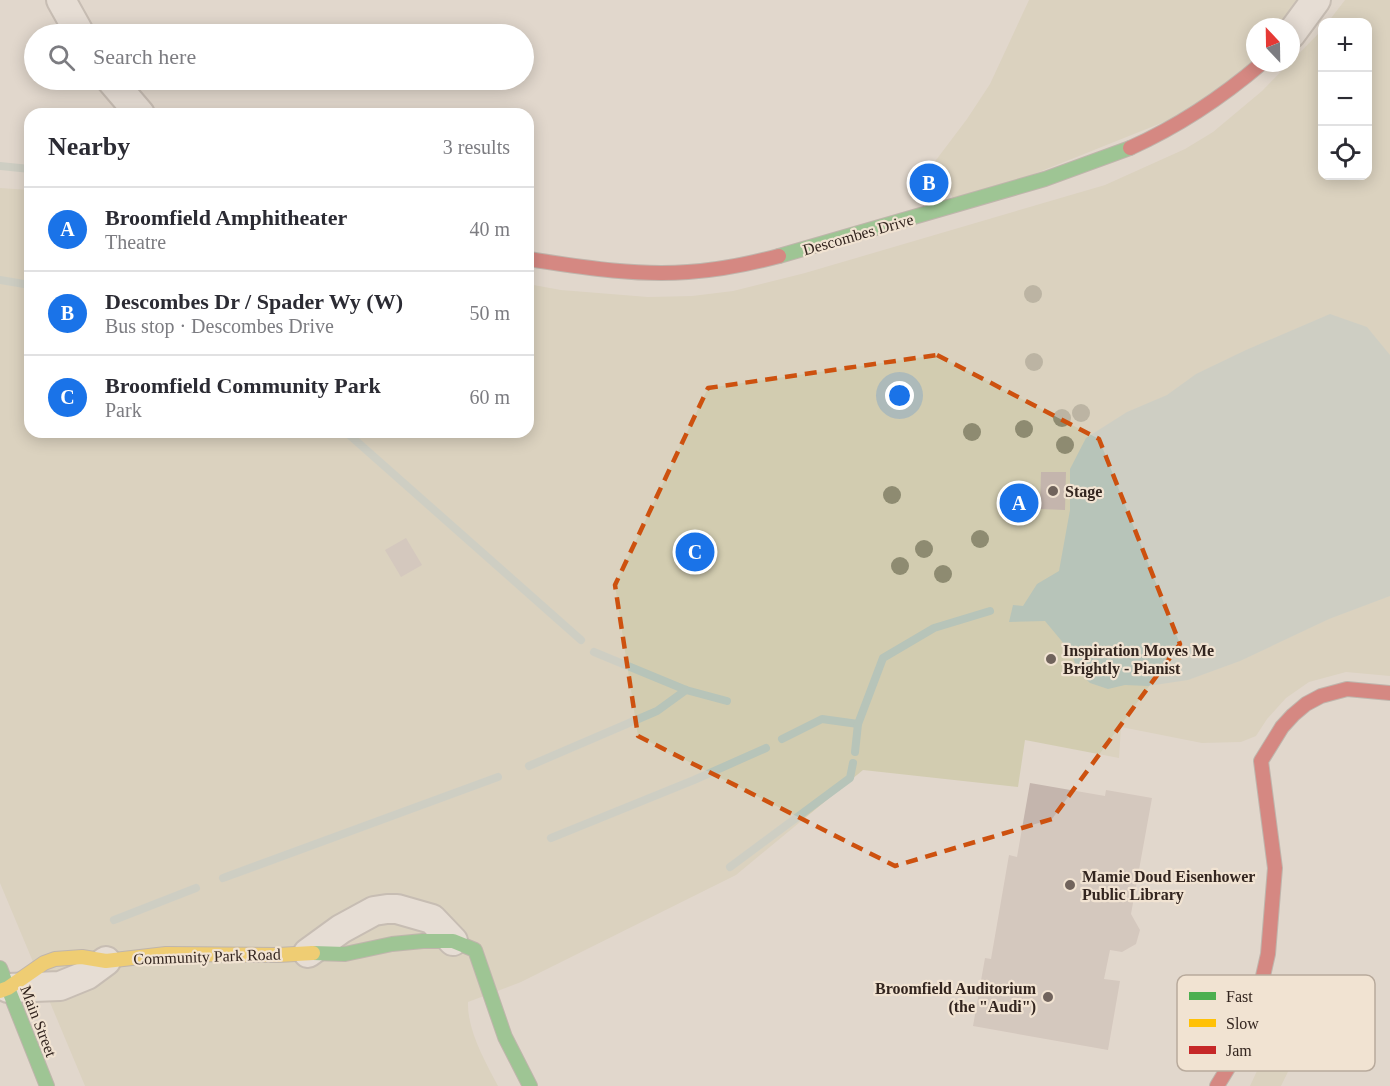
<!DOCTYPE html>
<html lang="en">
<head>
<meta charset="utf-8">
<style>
	body { margin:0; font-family:Georgia,serif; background:#f7f7f7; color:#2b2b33 }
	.controls { position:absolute; right:18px; top:18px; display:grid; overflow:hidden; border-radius:12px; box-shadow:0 3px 15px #0003 }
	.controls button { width:54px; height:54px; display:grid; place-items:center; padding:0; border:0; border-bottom:2px solid #e1e1e2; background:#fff; color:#2b2b33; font:30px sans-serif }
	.compass { position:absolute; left:1246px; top:18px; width:54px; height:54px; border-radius:50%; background:#fff; box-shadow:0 3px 15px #0003; rotate:338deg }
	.you { position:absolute; left:900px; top:396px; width:21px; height:21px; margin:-15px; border:4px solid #fff; border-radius:50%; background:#1a73e8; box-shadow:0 0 0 9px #1a73e833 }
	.badge { display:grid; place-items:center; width:39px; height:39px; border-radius:50%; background:#1a73e8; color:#fff; font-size:20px; font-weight:700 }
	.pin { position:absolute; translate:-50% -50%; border:3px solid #fff; box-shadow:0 2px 6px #0006 }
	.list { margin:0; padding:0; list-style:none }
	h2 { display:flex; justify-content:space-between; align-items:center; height:78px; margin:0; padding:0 24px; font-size:26px }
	h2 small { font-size:20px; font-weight:400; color:#7c7c81 }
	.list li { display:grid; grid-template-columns:39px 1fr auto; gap:18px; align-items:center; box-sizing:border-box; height:84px; padding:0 24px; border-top:2px solid #e1e1e2 }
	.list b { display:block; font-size:22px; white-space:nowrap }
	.list p { margin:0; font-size:20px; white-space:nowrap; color:#7c7c81 }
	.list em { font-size:20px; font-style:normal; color:#7c7c81 }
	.icon { flex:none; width:33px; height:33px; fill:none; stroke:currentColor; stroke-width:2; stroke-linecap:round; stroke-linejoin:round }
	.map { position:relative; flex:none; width:1390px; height:1086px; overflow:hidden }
	.search { position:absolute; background:#fff; box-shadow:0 3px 15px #0003; left:24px; top:24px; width:510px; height:66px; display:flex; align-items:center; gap:15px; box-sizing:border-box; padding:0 21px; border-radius:33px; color:#7c7c81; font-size:22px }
	.panel { position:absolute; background:#fff; box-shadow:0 3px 15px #0003; left:24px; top:108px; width:510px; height:330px; border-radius:18px }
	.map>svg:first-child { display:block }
</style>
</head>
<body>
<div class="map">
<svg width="1390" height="1086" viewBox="0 0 1390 1086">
	<rect width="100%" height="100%" fill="#e1d7cc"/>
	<g fill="#d2ccb0">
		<path d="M1029,0H1316L1291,27H1255V63L1214,102L957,205L933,164L967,119L990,84Z"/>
		<path d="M1345,0H1390V676L1346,672L1309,682L1286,698L1267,719L1256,736L1241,742L1202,743L1121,727L1119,758L1025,740L1018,787L863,770L736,875L521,982L468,1002C467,1030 485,1061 498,1086H85L0,883V188L30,190V432H528V284L561,290L648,297L692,296L733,291L805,273L1105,185L1185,149L1213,132L1262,91L1322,30V176H1368V22H1328Z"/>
		<path d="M1282,1012L1311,1025L1281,1086H1250L1276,1030L1270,1021L1272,1016Z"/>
	</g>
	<path fill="#b7c4b9" d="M1330,314L1367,327L1390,355V596L1329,619L1240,661L1188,680L1148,686L1125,685L1108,689L1090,683L1079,672L1070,651L1045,621L1009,622L1013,605L1023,606L1037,584L1059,571L1070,510V469L1086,438L1127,412L1167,395L1196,374L1246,350Z"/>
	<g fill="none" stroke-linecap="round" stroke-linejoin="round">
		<g stroke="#b7c4b9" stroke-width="8">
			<path d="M0,166L30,169"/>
			<path d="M0,280L30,285"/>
			<path d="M346,432L581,640"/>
			<path d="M594,652L686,690L727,701"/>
			<path d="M782,739L822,719L858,724"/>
			<path d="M855,752L858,724L883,658L934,628L990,611"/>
			<path d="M529,766L657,711L686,690"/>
			<path d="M551,838L694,780L766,748"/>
			<path d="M730,867L850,778L853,763"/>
			<path d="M223,878L498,777"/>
			<path d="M114,920L196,888"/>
		</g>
	</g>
	<g fill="#c4b5ad">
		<path d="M1041,472H1066L1065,510L1040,509Z"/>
		<path d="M406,538L422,565L401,577L385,550Z"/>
		<path d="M1030,783L1105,796L1106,790L1152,798L1131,914L1140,930L1136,944L1122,952L1110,950L1104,979L1120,981L1108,1050L973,1026L985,958L991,959L1009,855L1017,857Z"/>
	</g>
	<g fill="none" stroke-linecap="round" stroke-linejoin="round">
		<g stroke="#a69d95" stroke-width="32">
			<g id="street">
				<path d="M61,0L80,34"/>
				<path d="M1291,34L1316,0"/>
				<path d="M111,80L140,114"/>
				<path d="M308,953L341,929L374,911L387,909H397L432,919L453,941"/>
				<path d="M8,988L60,986L87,975L106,961"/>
			</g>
		</g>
		<g stroke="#958c85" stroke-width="16">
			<g id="fast">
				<path d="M779,256L1045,179L1130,148"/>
				<path d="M313,953L345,954L392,944L423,941H453L475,950L505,1037L530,1086"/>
				<path d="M0,968L47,1086"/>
			</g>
		</g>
		<g stroke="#958c85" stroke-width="16">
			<path id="slow" d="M0,991L8,988L44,963L55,959L82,957L106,961L166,954L278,955L313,953"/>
		</g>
		<g stroke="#958c85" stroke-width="16">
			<g id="jam">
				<path d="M1130,148C1179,126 1221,98 1262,63"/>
				<path d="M528,259C581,267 635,276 688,272C719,270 749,264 779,256"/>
				<path d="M1217,1086L1231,1063L1251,1018L1258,998L1268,954L1275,868L1261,761L1282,727L1293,715L1306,704L1321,696L1347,689L1390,693"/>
			</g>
		</g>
		<use href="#street" stroke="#eae4dd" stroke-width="28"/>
		<use href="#fast" stroke="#4caf50" stroke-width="14"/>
		<use href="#slow" stroke="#ffc107" stroke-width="14"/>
		<use href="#jam" stroke="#c62828" stroke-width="14"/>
	</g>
	<g fill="#8e8b71">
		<circle cx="1033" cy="294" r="9"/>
		<circle cx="1034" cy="362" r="9"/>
		<circle cx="1081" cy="413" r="9"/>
		<circle cx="1062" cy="418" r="9"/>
		<circle cx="1024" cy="429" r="9"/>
		<circle cx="972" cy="432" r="9"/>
		<circle cx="1065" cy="445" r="9"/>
		<circle cx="892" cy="495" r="9"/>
		<circle cx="980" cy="539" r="9"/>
		<circle cx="924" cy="549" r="9"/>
		<circle cx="900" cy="566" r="9"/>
		<circle cx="943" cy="574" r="9"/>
	</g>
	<path d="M0 0H1390V1086H0ZM937,355L1099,439L1180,644L1052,819L895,866L638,736L615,585L708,388Z" fill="#e1d7cc" fill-opacity=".55" fill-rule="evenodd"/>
	<path fill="none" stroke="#cd510f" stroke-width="4.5" stroke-dasharray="12 8" stroke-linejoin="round" d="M937,355L1099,439L1180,644L1052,819L895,866L638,736L615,585L708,388Z"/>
	<g fill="#70635c" stroke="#f1e3d2" stroke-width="2">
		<circle cx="1053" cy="491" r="6"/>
		<circle cx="1051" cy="659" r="6"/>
		<circle cx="1070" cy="885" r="6"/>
		<circle cx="1048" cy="997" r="6"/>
	</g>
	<g text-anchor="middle" stroke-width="4.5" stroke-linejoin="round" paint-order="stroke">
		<g font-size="16" fill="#33251f" stroke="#f1e3d2">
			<text transform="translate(858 234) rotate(-16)" y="6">Descombes Drive</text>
			<text transform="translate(207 956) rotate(-2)" y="6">Community Park Road</text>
			<text transform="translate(39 1021) rotate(69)" y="6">Main Street</text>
		</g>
		<g font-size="16" font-weight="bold" fill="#33251f" stroke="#f1e3d2" text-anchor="start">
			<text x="1065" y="497">Stage</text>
			<text x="1063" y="656">Inspiration Moves Me<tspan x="1063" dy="18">Brightly - Pianist</tspan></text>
			<text x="1082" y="882">Mamie Doud Eisenhower<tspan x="1082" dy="18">Public Library</tspan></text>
			<text x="1036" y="994" text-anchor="end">Broomfield Auditorium<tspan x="1036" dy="18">(the "Audi")</tspan></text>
		</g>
	</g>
	<rect x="1177" y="975" width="198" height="96" rx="9" fill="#f1e3d2" stroke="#b8aa9c" stroke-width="1.5"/>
	<rect x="1189" y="992" width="27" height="8" fill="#4caf50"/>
	<rect x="1189" y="1019" width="27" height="8" fill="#ffc107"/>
	<rect x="1189" y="1046" width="27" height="8" fill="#c62828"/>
	<g font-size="16" fill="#33251f">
		<text x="1226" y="1002">Fast</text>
		<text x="1226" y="1029">Slow</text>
		<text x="1226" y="1056">Jam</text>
	</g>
</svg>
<div class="controls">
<button>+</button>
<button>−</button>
<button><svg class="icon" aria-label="locate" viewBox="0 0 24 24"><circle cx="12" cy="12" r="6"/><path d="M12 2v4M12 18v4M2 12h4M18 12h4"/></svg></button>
</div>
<svg class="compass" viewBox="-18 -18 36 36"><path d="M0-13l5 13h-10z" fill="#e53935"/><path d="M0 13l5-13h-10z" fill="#7c7c81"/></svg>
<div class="you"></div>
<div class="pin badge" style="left:1019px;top:503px">A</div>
<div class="pin badge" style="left:929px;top:183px">B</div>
<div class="pin badge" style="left:695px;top:552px">C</div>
<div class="search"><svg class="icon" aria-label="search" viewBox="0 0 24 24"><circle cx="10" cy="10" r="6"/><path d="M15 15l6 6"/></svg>Search here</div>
<section class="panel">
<h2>Nearby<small>3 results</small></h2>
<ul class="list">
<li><span class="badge">A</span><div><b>Broomfield Amphitheater</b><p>Theatre</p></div><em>40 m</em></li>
<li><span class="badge">B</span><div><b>Descombes Dr / Spader Wy (W)</b><p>Bus stop · Descombes Drive</p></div><em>50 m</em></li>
<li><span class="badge">C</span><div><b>Broomfield Community Park</b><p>Park</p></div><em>60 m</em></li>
</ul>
</section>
</div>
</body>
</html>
